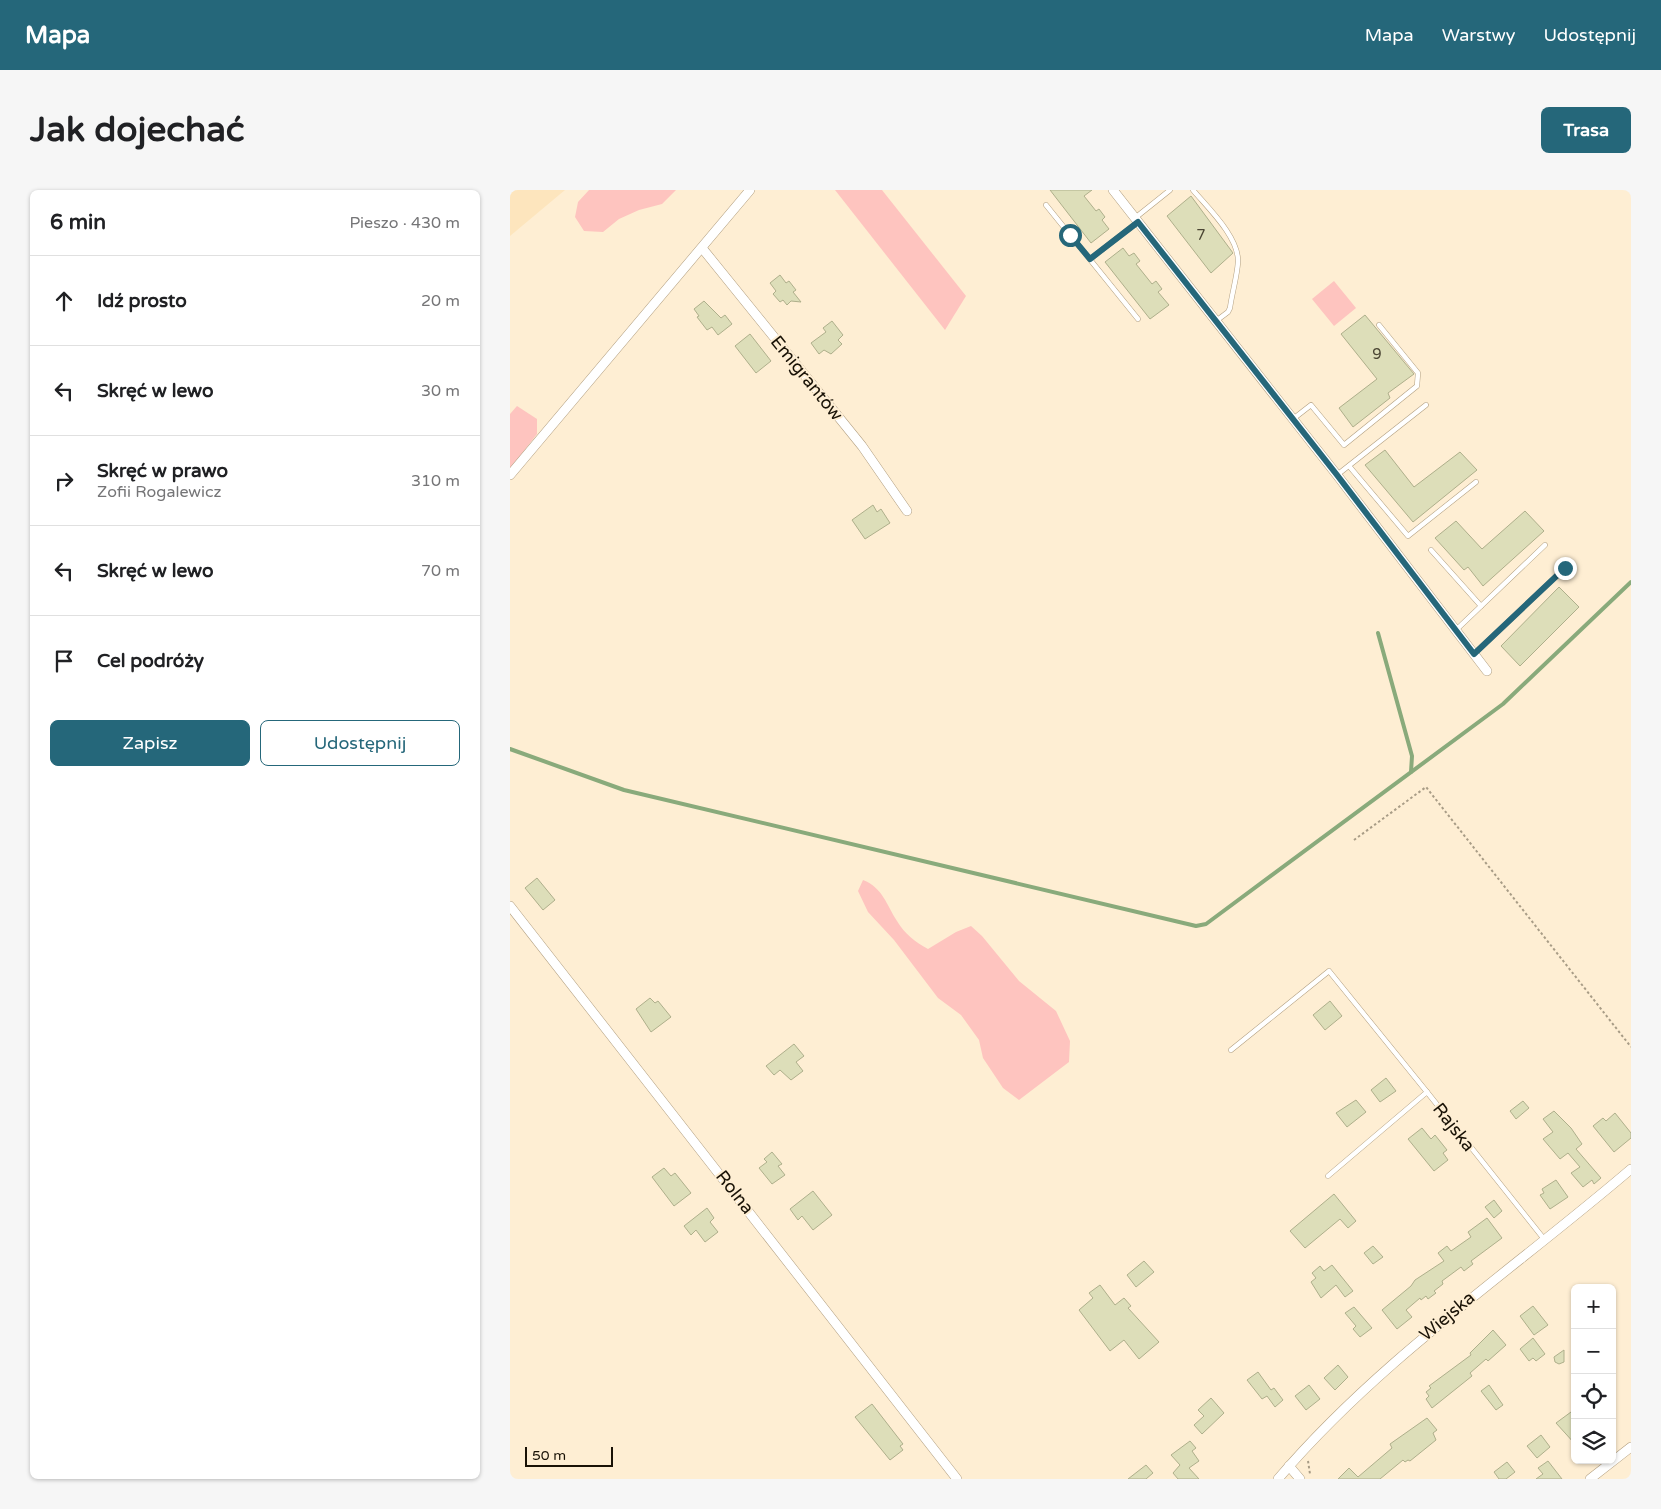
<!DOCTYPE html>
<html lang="pl">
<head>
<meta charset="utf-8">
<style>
	body { margin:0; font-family:"Varela Round",sans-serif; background:#f6f6f6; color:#202124 }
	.controls { position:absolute; right:15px; bottom:15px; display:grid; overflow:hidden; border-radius:8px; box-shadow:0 1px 4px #0004 }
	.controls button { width:45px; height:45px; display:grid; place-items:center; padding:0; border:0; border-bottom:1px solid #e0e0e0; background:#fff; color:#202124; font:25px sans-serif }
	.scale { position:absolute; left:15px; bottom:12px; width:88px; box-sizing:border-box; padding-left:5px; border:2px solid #191206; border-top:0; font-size:14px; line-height:18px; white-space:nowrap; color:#191206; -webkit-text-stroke:4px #feeed3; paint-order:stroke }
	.stop { position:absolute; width:15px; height:15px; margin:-11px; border:4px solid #25677a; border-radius:50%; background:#fff }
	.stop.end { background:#25677a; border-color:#fff; box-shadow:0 1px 5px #0008 }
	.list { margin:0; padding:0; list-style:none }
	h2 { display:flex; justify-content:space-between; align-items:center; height:65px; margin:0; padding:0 20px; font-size:21px }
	h2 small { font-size:16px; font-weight:400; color:#757577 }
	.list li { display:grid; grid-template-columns:32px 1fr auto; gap:15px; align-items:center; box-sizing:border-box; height:90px; padding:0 20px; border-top:1px solid #e0e0e0 }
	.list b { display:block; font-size:19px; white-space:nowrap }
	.list p { margin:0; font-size:16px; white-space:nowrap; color:#757577 }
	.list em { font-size:16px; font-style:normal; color:#757577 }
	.actions { display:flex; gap:10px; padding:15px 20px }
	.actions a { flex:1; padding:11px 0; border:1px solid #25677a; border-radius:8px; text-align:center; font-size:18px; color:#25677a }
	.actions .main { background:#25677a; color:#fff }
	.icon { flex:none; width:28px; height:28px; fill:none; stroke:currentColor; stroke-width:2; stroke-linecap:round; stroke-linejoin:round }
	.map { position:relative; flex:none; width:1121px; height:1289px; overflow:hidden; border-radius:8px }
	header { display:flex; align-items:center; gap:30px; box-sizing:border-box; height:70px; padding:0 25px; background:#25677a; color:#fff }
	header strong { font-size:24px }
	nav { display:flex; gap:28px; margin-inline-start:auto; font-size:18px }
	.intro { display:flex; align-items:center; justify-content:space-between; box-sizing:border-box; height:120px; padding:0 30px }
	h1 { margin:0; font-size:35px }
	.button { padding:12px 22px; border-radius:8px; background:#25677a; color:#fff; font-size:18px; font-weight:700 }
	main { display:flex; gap:30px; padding:0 30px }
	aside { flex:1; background:#fff; border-radius:8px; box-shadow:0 1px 4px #0004 }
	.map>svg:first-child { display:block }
</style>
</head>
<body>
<header>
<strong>Mapa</strong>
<nav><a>Mapa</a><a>Warstwy</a><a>Udostępnij</a></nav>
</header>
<div class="intro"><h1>Jak dojechać</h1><a class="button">Trasa</a></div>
<main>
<aside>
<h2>6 min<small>Pieszo · 430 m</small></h2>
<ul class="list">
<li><svg class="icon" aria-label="ahead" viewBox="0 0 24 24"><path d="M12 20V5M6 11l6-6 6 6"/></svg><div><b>Idź prosto</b></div><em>20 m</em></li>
<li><svg class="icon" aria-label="left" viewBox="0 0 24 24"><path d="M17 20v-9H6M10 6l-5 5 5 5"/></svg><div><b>Skręć w lewo</b></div><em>30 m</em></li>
<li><svg class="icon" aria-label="right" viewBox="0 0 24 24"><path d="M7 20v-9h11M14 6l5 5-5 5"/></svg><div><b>Skręć w prawo</b><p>Zofii Rogalewicz</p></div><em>310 m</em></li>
<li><svg class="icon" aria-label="left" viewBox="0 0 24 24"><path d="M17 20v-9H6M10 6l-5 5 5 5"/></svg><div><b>Skręć w lewo</b></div><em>70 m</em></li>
<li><svg class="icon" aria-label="arrive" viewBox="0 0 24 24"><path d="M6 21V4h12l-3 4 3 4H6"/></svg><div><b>Cel podróży</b></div></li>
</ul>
<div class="actions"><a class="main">Zapisz</a><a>Udostępnij</a></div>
</aside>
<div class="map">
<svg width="1121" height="1289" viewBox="0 0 1121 1289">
	<rect width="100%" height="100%" fill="#feeed3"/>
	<path fill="#fde5bd" d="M0,0H55L0,46Z"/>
	<g fill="#fec4bf">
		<path d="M79,0H166L152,14L129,20L109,29L93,42L74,41L65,27L68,12Z"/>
		<path d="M325,0H372L456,106L435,140Z"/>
		<path d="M824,91L846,118L824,136L802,109Z"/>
		<path d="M7,216L27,229V244L0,279V224Z"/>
		<path d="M353,690C373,698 376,714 387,731C395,744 405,752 418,759L446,742L461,736L472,746L509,791L546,821L560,851L559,872L509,910L493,898L473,868L469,850L451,825L428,808L384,750L358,722L348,701Z"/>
	</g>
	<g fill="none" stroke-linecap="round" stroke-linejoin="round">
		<g stroke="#89aa7b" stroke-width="4">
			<path d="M868,443L902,566L901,582"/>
			<path d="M0,559L114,600L686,736L696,734L993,514L1121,392"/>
		</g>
	</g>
	<g fill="#dddeb9" stroke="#aeaf8b">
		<path d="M540,0H582L574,6L586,21L589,19L595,27L592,30L599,39L581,53Z"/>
		<path d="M681,6L723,63L701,83L657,26Z"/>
		<path d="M613,58L619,66L624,63L630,71L626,74L642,94L646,91L652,99L648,102L659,115L640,129L595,72Z"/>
		<path d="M270,85L276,93L279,91L286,100L283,102L291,112L281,111L277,115L273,110L270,112L263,104L266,101L260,93Z"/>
		<path d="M194,111L211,128L215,125L222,134L208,145L202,137L197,140L187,127L189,126L184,119Z"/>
		<path d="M855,125L904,184L878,203L880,208L843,237L829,218L867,189L831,144Z"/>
		<path d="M322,131L333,145L328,150L332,154L321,164L314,160L309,164L301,153L316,142L313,138Z"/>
		<path d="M240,144L261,171L246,183L225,156Z"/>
		<path d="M875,260L904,297L950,262L967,280L903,332L855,275Z"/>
		<path d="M363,315L367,322L371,319L380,333L355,349L342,330Z"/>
		<path d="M1015,321L1034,341L973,396L958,377L954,380L925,348L946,331L972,359Z"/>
		<path d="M1049,397L1069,417L1010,476L991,456Z"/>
		<path d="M27,688L45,710L33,720L15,698Z"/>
		<path d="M140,808L145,813L148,811L161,827L141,842L126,819Z"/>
		<path d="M820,811L832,826L815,840L803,825Z"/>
		<path d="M284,854L294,866L286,872L293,881L281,890L270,880L264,885L256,876Z"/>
		<path d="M876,888L886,901L870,912L861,900Z"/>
		<path d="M846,910L856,922L837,937L826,923Z"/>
		<path d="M1013,911L1019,918L1006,929L1000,921Z"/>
		<path d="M1044,921L1061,938L1072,954L1066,959L1091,988L1084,994L1082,990L1073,997L1061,983L1070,977L1058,963L1050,969L1033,949L1043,942L1033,929Z"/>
		<path d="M1105,923L1121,943V948L1104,962L1083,936L1093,928L1096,931Z"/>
		<path d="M912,938L921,949L925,945L937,960L933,963L938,970L924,981L898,949Z"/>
		<path d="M262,962L272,974L268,976L275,985L262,994L249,978L257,972L254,969Z"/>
		<path d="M154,978L161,986L165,983L181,1003L164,1016L142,987Z"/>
		<path d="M1046,990L1058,1007L1040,1019L1030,1005L1034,1003L1032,999Z"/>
		<path d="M303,1001L322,1025L303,1040L292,1026L288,1030L280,1019Z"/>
		<path d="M824,1004L846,1031L838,1038L830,1029L795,1058L780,1041Z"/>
		<path d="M984,1010L992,1021L984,1028L975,1017Z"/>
		<path d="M197,1018L204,1028L200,1032L208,1042L195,1052L186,1040L181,1045L174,1036Z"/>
		<path d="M977,1028L992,1048L961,1071L963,1074L954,1081L951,1077L932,1091L933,1094L924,1101L926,1103L918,1109L916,1106L911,1110L910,1108L896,1120L902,1127L887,1139L872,1120L901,1096L905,1090L934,1071L928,1063L937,1056L941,1061L961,1047L958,1042Z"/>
		<path d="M863,1056L873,1067L863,1074L854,1063Z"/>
		<path d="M634,1071L644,1082L626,1097L617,1085Z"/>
		<path d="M822,1075L843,1101L835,1107L826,1095L811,1108L801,1092L806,1088L802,1083L810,1076L814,1081Z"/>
		<path d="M590,1095L605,1115L614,1108L621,1116L618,1118L649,1152L629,1169L614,1150L600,1161L569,1120L583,1108L579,1103Z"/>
		<path d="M1023,1116L1038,1135L1024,1145L1010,1126Z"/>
		<path d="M844,1117L862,1138L850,1147L843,1139L846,1136L835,1123Z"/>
		<path d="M983,1140L996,1155L978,1171L976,1169L960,1183L962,1186L922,1218L916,1209L919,1206L916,1202L921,1198L919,1196L961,1165L960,1163Z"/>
		<path d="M1023,1148L1035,1164L1026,1171L1023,1168L1019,1171L1010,1159Z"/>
		<path d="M1054,1160V1172L1049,1174L1045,1172L1044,1167Z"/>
		<path d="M828,1175L838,1187L825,1200L814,1188Z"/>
		<path d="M748,1182L761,1200L764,1198L773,1210L765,1217L757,1206L752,1209L737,1190Z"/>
		<path d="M799,1195L810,1209L796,1220L785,1206Z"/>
		<path d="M979,1195L993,1215L986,1220L971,1201Z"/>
		<path d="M701,1208L714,1223L692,1244L684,1235L694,1226L688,1220Z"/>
		<path d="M362,1214L393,1254L390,1256L393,1260L380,1270L345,1227Z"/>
		<path d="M1061,1222L1065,1228V1254L1046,1233Z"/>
		<path d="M917,1228L927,1240L923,1243L926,1250L900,1271L898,1270L895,1272L893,1270L870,1289H828L839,1278L848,1287L882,1258L880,1254Z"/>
		<path d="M1031,1245L1040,1257L1027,1268L1017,1256Z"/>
		<path d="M680,1251L686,1258L682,1261L689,1271L679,1278L689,1289H668L663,1283L670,1275L661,1265Z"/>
		<path d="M1038,1271L1052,1289H1026L1033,1284L1028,1278Z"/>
		<path d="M997,1272L1005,1282L996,1289H989L984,1282Z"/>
		<path d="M636,1275L643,1283L636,1289H618Z"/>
	</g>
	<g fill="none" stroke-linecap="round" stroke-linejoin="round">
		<g stroke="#b29f80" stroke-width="5.5">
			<g id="service">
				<path d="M683,0C698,18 729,47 728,72C727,87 722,103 720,118L718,122L706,131"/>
				<path d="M536,15L628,129"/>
				<path d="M625,28L660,0"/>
				<path d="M580,69L628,32"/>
				<path d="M783,229L801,215L834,255L907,196L908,183L869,135"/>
				<path d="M839,276L898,346L966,292"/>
				<path d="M827,285L916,215"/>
				<path d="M921,360L971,416"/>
				<path d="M946,440L1035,355"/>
				<path d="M964,464L1055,378"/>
				<path d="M721,860L819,781L917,902"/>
				<path d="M818,986L917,902L1034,1049"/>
			</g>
		</g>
		<g stroke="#b29f80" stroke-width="10">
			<g id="minor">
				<path d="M603,0L827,285L977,481"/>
				<path d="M192,58L352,256L397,321"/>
				<path d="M0,285L240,0"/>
				<path d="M0,716L447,1289"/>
				<path d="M779,1276L790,1289"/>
				<path d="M768,1289C870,1169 1002,1081 1121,979"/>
				<path d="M1080,1289L1121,1257"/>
			</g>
		</g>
		<g stroke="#a89c86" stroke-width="2" stroke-dasharray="2.5 2.5" stroke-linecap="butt">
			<path d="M844,650L916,597L1121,857"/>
			<path d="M798,1271L800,1284"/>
		</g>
		<use href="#service" stroke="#fff" stroke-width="4.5"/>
		<use href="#minor" stroke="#fff" stroke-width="9"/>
	</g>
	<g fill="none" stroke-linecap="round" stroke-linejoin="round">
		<path stroke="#25677a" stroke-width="6" d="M560,45L580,69L628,32L827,285L964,464L1055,378"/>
	</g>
	<g text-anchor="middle" stroke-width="4" stroke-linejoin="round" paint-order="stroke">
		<g font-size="15" fill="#4a4533">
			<text x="691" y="50">7</text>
			<text x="867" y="169">9</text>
		</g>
		<g font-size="18" fill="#191206" stroke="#feeed3">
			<text transform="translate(297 188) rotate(51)" y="6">Emigrantów</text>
			<text transform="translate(944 937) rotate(52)" y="6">Rajska</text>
			<text transform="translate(225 1002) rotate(52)" y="6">Rolna</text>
			<text transform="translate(937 1126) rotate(-40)" y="6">Wiejska</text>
		</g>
	</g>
</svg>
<div class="controls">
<button>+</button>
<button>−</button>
<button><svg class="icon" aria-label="locate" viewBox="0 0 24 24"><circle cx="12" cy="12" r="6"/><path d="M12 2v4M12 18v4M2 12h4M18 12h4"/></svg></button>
<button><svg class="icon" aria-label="layers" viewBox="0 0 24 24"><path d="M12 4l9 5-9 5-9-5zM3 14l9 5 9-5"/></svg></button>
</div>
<div class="scale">50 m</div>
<div class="stop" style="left:560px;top:45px"></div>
<div class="stop end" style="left:1055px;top:378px"></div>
</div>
</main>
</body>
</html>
